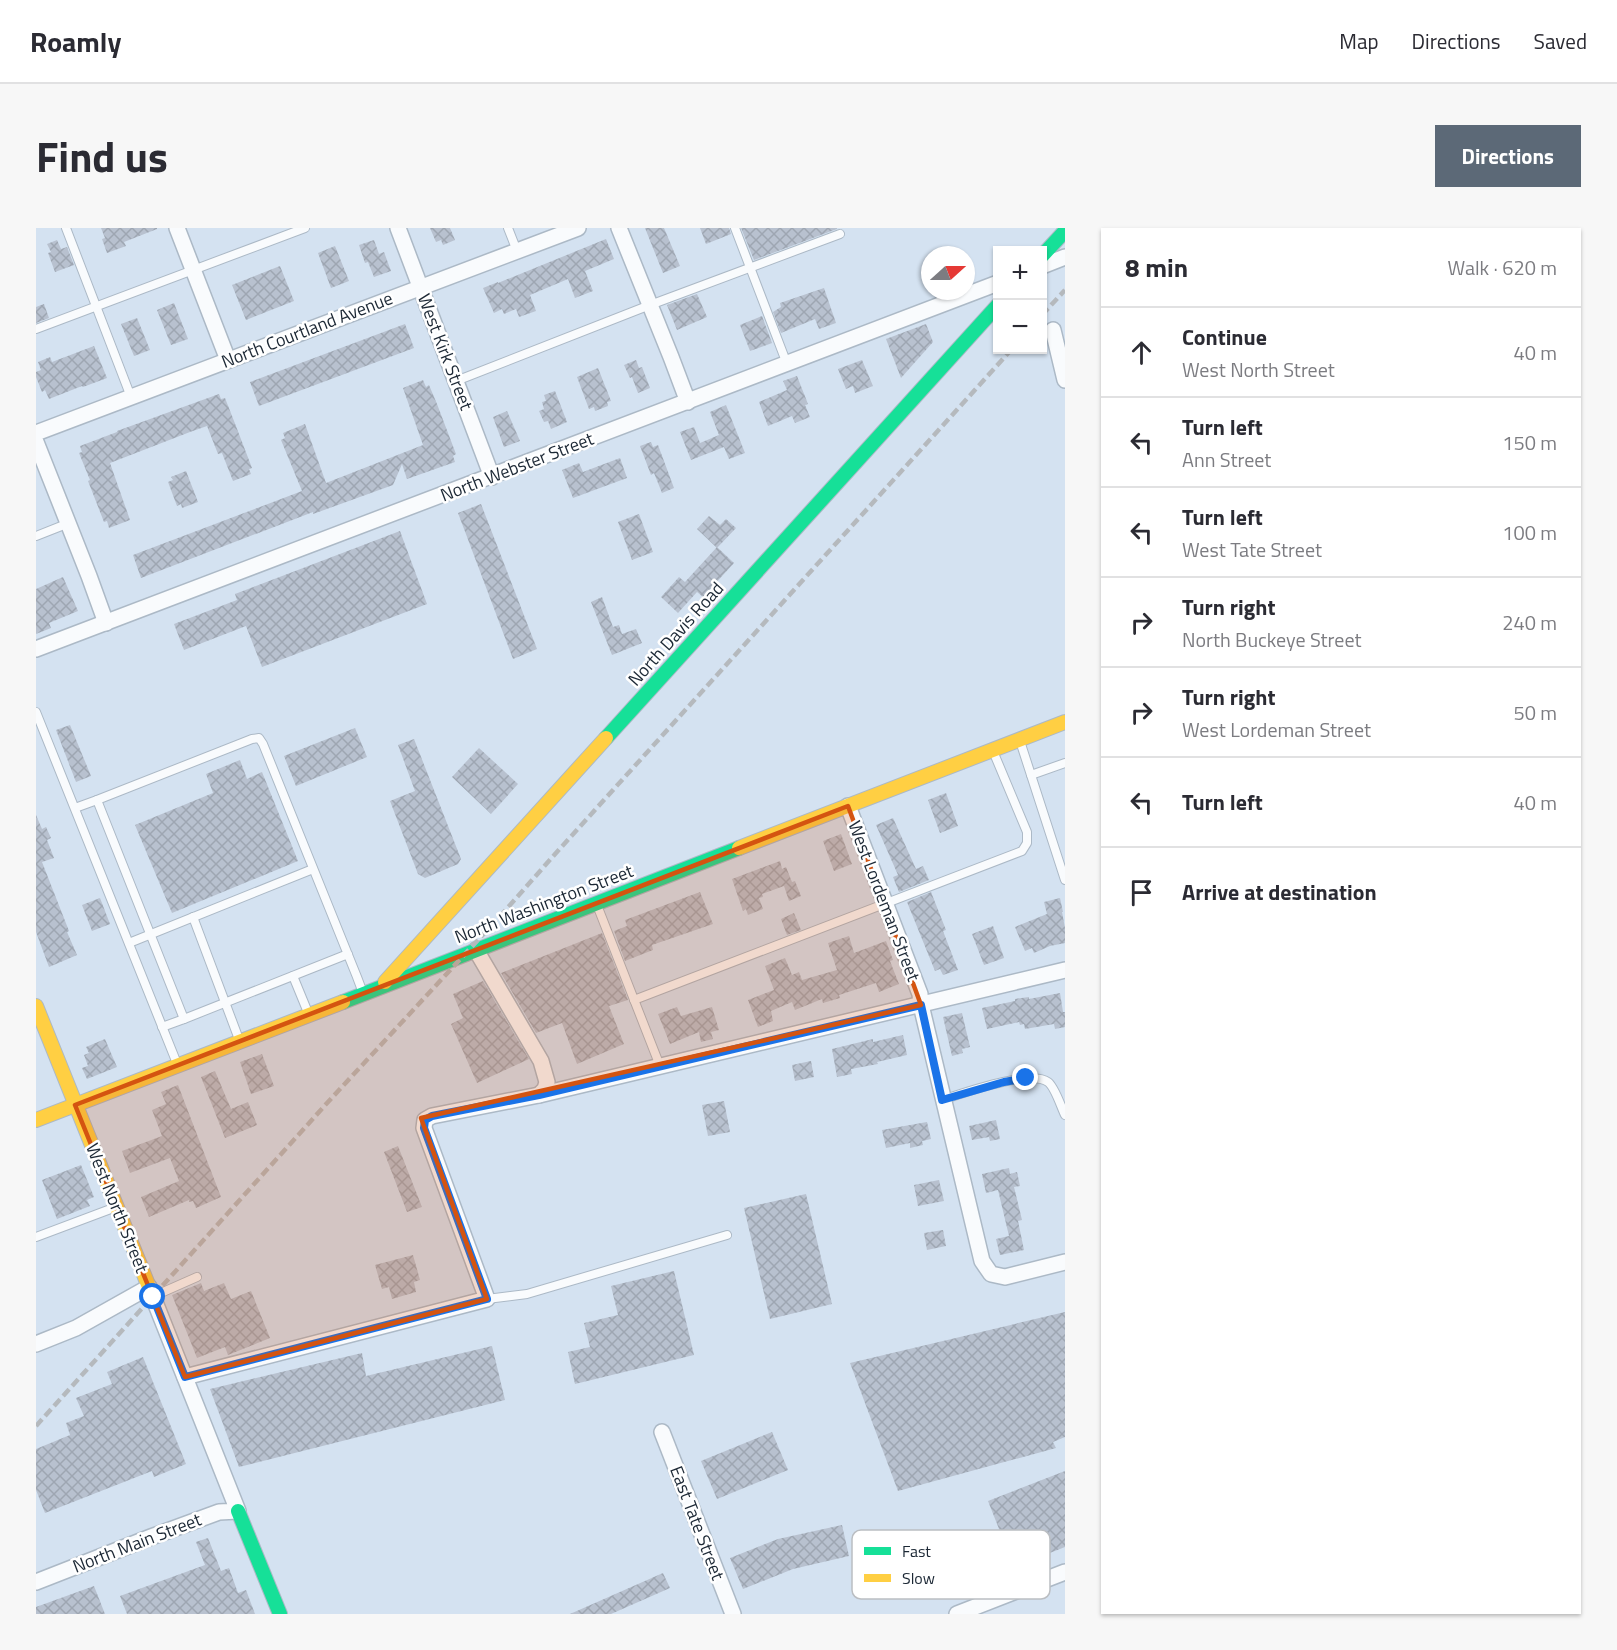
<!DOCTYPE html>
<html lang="en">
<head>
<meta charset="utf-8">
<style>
	body { margin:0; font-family:"Titillium Web",sans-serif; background:#f7f7f7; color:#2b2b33 }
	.controls { position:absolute; right:18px; top:18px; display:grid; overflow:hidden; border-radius:0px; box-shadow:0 2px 4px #0004 }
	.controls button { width:54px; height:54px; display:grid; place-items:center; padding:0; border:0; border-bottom:2px solid #e1e1e2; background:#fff; color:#2b2b33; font:30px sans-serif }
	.compass { position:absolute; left:885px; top:18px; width:54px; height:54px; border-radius:50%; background:#fff; box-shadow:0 2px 4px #0004; rotate:69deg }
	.stop { position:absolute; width:18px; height:18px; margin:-14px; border:4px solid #1a73e8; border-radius:50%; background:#fff }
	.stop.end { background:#1a73e8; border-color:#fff; box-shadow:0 2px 6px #0008 }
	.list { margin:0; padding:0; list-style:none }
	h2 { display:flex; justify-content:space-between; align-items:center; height:78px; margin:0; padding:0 24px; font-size:26px }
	h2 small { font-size:20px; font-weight:400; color:#7c7c81 }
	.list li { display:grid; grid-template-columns:39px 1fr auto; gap:18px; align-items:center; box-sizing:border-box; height:90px; padding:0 24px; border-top:2px solid #e1e1e2 }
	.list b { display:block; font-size:22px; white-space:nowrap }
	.list p { margin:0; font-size:20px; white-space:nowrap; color:#7c7c81 }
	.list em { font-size:20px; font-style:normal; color:#7c7c81 }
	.icon { flex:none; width:33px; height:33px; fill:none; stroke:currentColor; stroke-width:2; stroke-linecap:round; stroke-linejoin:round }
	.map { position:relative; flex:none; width:1029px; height:1386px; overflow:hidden; border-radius:0px }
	header { display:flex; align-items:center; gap:36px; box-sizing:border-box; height:84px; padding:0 30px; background:#fff; border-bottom:2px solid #e1e1e2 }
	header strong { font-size:28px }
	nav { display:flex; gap:33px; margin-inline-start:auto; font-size:21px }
	.intro { display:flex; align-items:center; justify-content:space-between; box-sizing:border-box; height:144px; padding:0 36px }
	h1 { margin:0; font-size:42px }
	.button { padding:15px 27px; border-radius:0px; background:#5c6977; color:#fff; font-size:21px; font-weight:700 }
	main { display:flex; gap:36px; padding:0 36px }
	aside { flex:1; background:#fff; border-radius:0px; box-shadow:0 2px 4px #0004 }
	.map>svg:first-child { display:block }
</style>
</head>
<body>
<header>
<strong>Roamly</strong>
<nav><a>Map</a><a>Directions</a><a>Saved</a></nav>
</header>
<div class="intro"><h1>Find us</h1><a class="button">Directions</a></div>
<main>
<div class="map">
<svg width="1029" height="1386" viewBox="0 0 1029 1386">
	<defs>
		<pattern id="building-cross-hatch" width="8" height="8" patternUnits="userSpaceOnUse" patternTransform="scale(1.5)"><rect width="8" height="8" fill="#b8c1cf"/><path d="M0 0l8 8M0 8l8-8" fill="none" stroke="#9ea6b2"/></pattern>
	</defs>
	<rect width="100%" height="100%" fill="#d4e2f1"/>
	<g fill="url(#building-cross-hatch)">
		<path d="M65,0H121V1L88,14L90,18L71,25L66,11L69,10Z"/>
		<path d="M394,0H414L419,12L407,17L405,12L400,14Z"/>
		<path d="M609,0H628L644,38L627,45Z"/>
		<path d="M664,0H693L695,6L670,16Z"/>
		<path d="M705,0H801V1L718,32Z"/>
		<path d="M570,11L578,31L549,43L557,63L539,70L532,51L494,67L500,83L483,89L480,81L468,86L466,81L458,85L447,60L462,54V55Z"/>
		<path d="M21,12L25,21L31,19L38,37L19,44L12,25L15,24L11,16Z"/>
		<path d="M338,12L343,26L348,24L355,43L338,49L332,34L329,35L323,17Z"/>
		<path d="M299,18L313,53L295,60L282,25Z"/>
		<path d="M244,38L258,73L210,92L196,57Z"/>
		<path d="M788,60L800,95L783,101L779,91L745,105L737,84L745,79L744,75Z"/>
		<path d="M661,66L671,89L641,102L631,77Z"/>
		<path d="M138,75L152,111L135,117L121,82Z"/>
		<path d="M8,76L13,90L0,95V79Z"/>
		<path d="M726,88L736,115L714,123L704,97Z"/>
		<path d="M101,90L114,122L98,128L85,96Z"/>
		<path d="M369,96L378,120L223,178L214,154Z"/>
		<path d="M890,96L897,114L865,150L850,111Z"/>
		<path d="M58,118L71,150L47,159L46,158L13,171L9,162L6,164L0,149V144L5,142L2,134L14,129L16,134Z"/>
		<path d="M600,132L603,140L606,139L614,160L602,165L596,149L594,150L588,137Z"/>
		<path d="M826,132L837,158L819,165L817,158L810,161L802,141Z"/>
		<path d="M562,140L575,173L571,174L572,178L559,183L558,179L553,181L541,149Z"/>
		<path d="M761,148L772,176L769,177L774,189L759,195L756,188L732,198L723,174L751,162L747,153Z"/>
		<path d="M387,152L390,159L393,157L401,176L420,226L417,228L419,234L371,251L366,236L357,257L277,286V284L105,350L97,327L266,263L245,212L249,210L247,205L269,196L290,255L387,217L367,160Z"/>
		<path d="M519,163L531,194L515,201L512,193L508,194L503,183L508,181L506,174L510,173L508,167Z"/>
		<path d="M183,166L185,171L189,170L198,193L216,240L213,241L215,246L197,253L186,225L182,226L171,198L154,204L74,235L94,292L73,300L71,293L68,294L52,253L54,252L43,225L46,224L44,218L81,204V203Z"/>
		<path d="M690,177L709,225L693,231L688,219L655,232L644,204L658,199L664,215L683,207L674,184Z"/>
		<path d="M471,183L484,213L468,219L457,189Z"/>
		<path d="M615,214L617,219L622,217L638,260L626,265L618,245L615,247L604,218Z"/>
		<path d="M584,230L591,250L537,270L526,242L543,235L547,244Z"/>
		<path d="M150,243L162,274L146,280L145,276L141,278L132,254L137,252L135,249Z"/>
		<path d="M445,276L501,421L477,431L422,285Z"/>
		<path d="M603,286L617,324L596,332L582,294Z"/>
		<path d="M673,288L684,297L690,291L700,300L681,320L661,301Z"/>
		<path d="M364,303L391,376L226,439L210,398L148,422L138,396L201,372L199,366Z"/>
		<path d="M681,319L698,335L667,369L661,364L642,385L625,369L643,349L649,354Z"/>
		<path d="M27,349L42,383L13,395L15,400L0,406V361Z"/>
		<path d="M566,369L577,399L583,397L586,406L600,401L606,415L576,427L555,374Z"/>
		<path d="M34,497L55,548L40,554L20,502Z"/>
		<path d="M319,500L331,529L260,558L248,528Z"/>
		<path d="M378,511L425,631L422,636L389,650L382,646L354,573L379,563L362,517Z"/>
		<path d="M443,520L482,556L455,586L416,549Z"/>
		<path d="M204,532L211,551L226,544L262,633L136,685L99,597L177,565L170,546Z"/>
		<path d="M910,565L922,598L904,605L892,572Z"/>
		<path d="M0,587L6,601L10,599L15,610L11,612L18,630L6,634L33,703L31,704L41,727L13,739L0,704Z"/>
		<path d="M857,590L880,641L887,638L893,652L863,664L857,649L862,647L840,597Z"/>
		<path d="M805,606L816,636L798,643L787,613Z"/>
		<path d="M744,633L746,641L750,639L756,654L759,653L765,668L753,673L748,658L726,666L727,669L723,670L727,681L712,687L710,681L707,683L696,651Z"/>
		<path d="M664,664L677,696L616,717L617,722L589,733L578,703L591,698L589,692Z"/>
		<path d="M895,664L910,702L907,703L922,742L907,747L904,741L899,743L871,674Z"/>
		<path d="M64,670L74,696L56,703L46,677Z"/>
		<path d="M1024,670L1027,684H1026L1029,700V715L1014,718L998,725L996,720L989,723L979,699L1011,686L1008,674Z"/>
		<path d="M758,685L765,702L751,707L745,691Z"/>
		<path d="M957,698L968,730L948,737L936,706Z"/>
		<path d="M566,705L592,772L573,778L588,816L541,836L526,795L500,805L465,745Z"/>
		<path d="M813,708L818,725L850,713L857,732L854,733L863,756L843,764L840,755L803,767L804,770L787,775L786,771L759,782L756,774L735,783L737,793L722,799L712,772L738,762L729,738L749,730L756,747L763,744L766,752L801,742L792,715Z"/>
		<path d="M447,753L493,831L441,855L415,796L427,790L417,766Z"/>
		<path d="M1024,765L1027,784H1029V799L1019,801L1018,796L989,801L988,796L984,797L983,794L951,801L946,780L979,773V771L993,769V771Z"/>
		<path d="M641,779L645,788L676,779L683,802L675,804L677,811L665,814L663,804L634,816L622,786Z"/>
		<path d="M926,785L934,819L926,821L927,825L916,828L907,789Z"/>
		<path d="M867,807L871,827L841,834L842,836L815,841L816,846L801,849L796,821L837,811V814Z"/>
		<path d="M69,811L81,839L51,851L46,840L52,838L48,827L53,825L50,819Z"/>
		<path d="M226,826L238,858L215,866L204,834Z"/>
		<path d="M775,833L778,849L759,853L756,837Z"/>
		<path d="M179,843L195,881L212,874L221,897L189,910L165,849Z"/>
		<path d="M142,857L185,969L160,980L157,973L153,974V972L113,989L105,969L143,953L134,930L94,945L86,923L126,908L116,882L130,876L125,864Z"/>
		<path d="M688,873L694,904L672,908L666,877Z"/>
		<path d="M960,892L964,911L954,913L953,909L936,912L933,898Z"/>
		<path d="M891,894L895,911L886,913L887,917L874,920V915L850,920L846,902Z"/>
		<path d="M362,918L386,979L371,984L348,924Z"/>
		<path d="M45,937L58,969L51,972L54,978L21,991L6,952Z"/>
		<path d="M973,940L974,946L981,944L984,958L978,959L986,992L982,993L988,1022L964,1027L960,1011L973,1008L962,962L950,965L946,946Z"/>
		<path d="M903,952L908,973L882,978L878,957Z"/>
		<path d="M770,966L796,1076L734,1091L708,980Z"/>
		<path d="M907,1002L910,1018L891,1022L888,1005Z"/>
		<path d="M377,1027L384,1052L378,1054L380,1064L356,1071L353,1059L346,1061L339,1037Z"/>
		<path d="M638,1043L658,1127L539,1156L532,1124L554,1119L548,1095L582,1087L575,1058Z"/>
		<path d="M165,1055L168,1063L188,1055L195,1071L215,1063L234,1110L192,1127L189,1119L161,1130L136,1067Z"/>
		<path d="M1029,1084V1209L1017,1214L1020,1220L862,1263L814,1135Z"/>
		<path d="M456,1118L469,1172L203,1239L174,1161L326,1125L330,1148Z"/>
		<path d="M107,1129L150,1236L118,1249L116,1243L9,1285L0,1262V1221L34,1207L30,1195L48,1188L40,1170L76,1156L71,1144Z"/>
		<path d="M736,1204L752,1242L681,1271L665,1233Z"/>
		<path d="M1029,1243V1319L978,1339L952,1273Z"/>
		<path d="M806,1297L813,1328L757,1341L707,1361L694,1330L742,1311Z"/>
		<path d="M172,1310L185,1343L193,1340L202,1365L210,1362L219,1386H91L84,1368L169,1337L160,1314Z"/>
		<path d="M627,1345L634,1360L575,1386H534Z"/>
		<path d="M58,1358L69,1386H0V1379Z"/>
	</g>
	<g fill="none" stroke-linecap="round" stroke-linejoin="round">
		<g stroke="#acb9c6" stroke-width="10">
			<g id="lane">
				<path d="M30,0L95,169"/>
				<path d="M472,0L481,23"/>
				<path d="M699,0L751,136"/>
				<path d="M0,101L269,0"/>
				<path d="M420,153L614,77L804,6"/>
				<path d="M0,308L33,295"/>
				<path d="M0,484L142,838"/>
				<path d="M984,513L1029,652"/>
				<path d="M995,547L1029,535"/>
				<path d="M39,580L61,572"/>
				<path d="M561,677L624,838"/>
				<path d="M157,689L204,814"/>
				<path d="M93,715L277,641"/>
				<path d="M312,726L148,791L61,572L216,511L223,510L227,516L321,749L327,765"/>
				<path d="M257,748L273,787"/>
				<path d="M598,772L986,623L991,615V604L957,523"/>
				<path d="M126,799L148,791"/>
				<path d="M906,872C928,865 994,841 1012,854C1019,859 1025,879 1029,887"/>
				<path d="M0,1009L80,979"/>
				<path d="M118,1068L161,1049"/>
				<path d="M451,1071L491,1066L691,1007"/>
			</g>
		</g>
		<g stroke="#acb9c6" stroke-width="18">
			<g id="street">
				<path d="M141,0L192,132"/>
				<path d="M362,0L456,249"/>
				<path d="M583,0L635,129L652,174"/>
				<path d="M1006,38L1029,29"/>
				<path d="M1017,102L1029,152"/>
				<path d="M0,205L542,0"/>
				<path d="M0,214L53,348L70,395"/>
				<path d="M0,421L962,55"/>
				<path d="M812,578L884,766L885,777L946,1033L955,1046L969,1049L1029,1034"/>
				<path d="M440,722L505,833L511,854L509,861L503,867"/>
				<path d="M0,1116L40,1100L113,1059"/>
				<path d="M149,1149L451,1071L388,900L389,892L396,888L503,867L1029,742"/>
				<path d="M626,1204L697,1386"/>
				<path d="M0,1354L115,1309L183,1284L202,1283L117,1069"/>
				<path d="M921,1386L1029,1344"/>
			</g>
		</g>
		<g stroke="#acb9c6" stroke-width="16">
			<g id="fast">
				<path d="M1006,28L1029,3"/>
				<path d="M570,510L962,77"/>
				<path d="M307,774L703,620"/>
				<path d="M202,1283L244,1386"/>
			</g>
		</g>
		<g stroke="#acb9c6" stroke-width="16">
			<g id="slow">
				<path d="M703,620L1029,494"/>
				<path d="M349,754L570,510"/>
				<path d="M0,778L117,1069"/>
				<path d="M0,892L307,774"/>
			</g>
		</g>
		<use href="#lane" stroke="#f9fbfd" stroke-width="8"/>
		<use href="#street" stroke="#f9fbfd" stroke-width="15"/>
		<use href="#fast" stroke="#16e098" stroke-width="14"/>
		<use href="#slow" stroke="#ffcf43" stroke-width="14"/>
		<g stroke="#b5b9bd" stroke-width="4.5" stroke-dasharray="9 4.5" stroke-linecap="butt">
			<path d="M1006,87L1029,62"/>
			<path d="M0,1198L292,874L467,685L520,625L975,122"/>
		</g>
	</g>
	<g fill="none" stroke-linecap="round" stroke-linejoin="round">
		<path stroke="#1a73e8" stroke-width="8" d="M117,1069L149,1149L451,1071L388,900L389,892L396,888L503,867L885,777L906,872L968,854L990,850"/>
	</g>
	<path fill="#d45410" fill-opacity="0.2" stroke="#d45410" stroke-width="4.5" stroke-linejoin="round" d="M812,578L885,777L385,890L451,1071L149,1149L39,877Z"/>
	<g text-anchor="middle" stroke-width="5" stroke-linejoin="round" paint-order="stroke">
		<g font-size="18" fill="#1c2835" stroke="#fff">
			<text transform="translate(271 102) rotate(-21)" y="6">North Courtland Avenue</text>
			<text transform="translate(409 124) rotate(69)" y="6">West Kirk Street</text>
			<text transform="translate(481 239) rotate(-21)" y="6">North Webster Street</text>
			<text transform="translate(640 406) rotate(-48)" y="6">North Davis Road</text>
			<text transform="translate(848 673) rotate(69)" y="6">West Lordeman Street</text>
			<text transform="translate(508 676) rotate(-21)" y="6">North Washington Street</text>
			<text transform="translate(81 980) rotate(68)" y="6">West North Street</text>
			<text transform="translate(661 1295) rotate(69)" y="6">East Tate Street</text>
			<text transform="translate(101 1315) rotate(-21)" y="6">North Main Street</text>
		</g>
	</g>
	<rect x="816" y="1302" width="198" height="69" rx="9" fill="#fff" stroke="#bbbec2" stroke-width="1.5"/>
	<rect x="828" y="1319" width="27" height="8" fill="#16e098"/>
	<rect x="828" y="1346" width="27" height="8" fill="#ffcf43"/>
	<g font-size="16" fill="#1c2835">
		<text x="866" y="1329">Fast</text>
		<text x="866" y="1356">Slow</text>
	</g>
</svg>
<div class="controls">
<button>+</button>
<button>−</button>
</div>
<svg class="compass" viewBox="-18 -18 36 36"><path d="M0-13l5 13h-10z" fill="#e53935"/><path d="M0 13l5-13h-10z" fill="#7c7c81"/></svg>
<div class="stop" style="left:117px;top:1069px"></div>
<div class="stop end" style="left:990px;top:850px"></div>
</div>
<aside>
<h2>8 min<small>Walk · 620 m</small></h2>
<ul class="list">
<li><svg class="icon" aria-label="ahead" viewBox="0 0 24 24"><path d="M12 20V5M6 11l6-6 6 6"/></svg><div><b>Continue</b><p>West North Street</p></div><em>40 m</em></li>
<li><svg class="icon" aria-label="left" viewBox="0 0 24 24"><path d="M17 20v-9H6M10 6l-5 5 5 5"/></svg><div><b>Turn left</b><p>Ann Street</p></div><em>150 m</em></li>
<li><svg class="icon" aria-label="left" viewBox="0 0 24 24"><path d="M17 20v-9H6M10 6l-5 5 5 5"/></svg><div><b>Turn left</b><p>West Tate Street</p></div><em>100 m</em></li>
<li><svg class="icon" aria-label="right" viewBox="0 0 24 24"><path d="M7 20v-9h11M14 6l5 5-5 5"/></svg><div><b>Turn right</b><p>North Buckeye Street</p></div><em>240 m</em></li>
<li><svg class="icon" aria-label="right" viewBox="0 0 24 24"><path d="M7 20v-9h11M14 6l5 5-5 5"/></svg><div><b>Turn right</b><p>West Lordeman Street</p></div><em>50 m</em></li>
<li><svg class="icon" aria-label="left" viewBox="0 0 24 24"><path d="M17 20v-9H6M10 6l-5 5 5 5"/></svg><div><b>Turn left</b></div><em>40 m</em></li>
<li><svg class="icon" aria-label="arrive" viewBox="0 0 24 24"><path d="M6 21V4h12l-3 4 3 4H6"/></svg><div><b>Arrive at destination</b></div></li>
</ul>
</aside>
</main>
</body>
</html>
